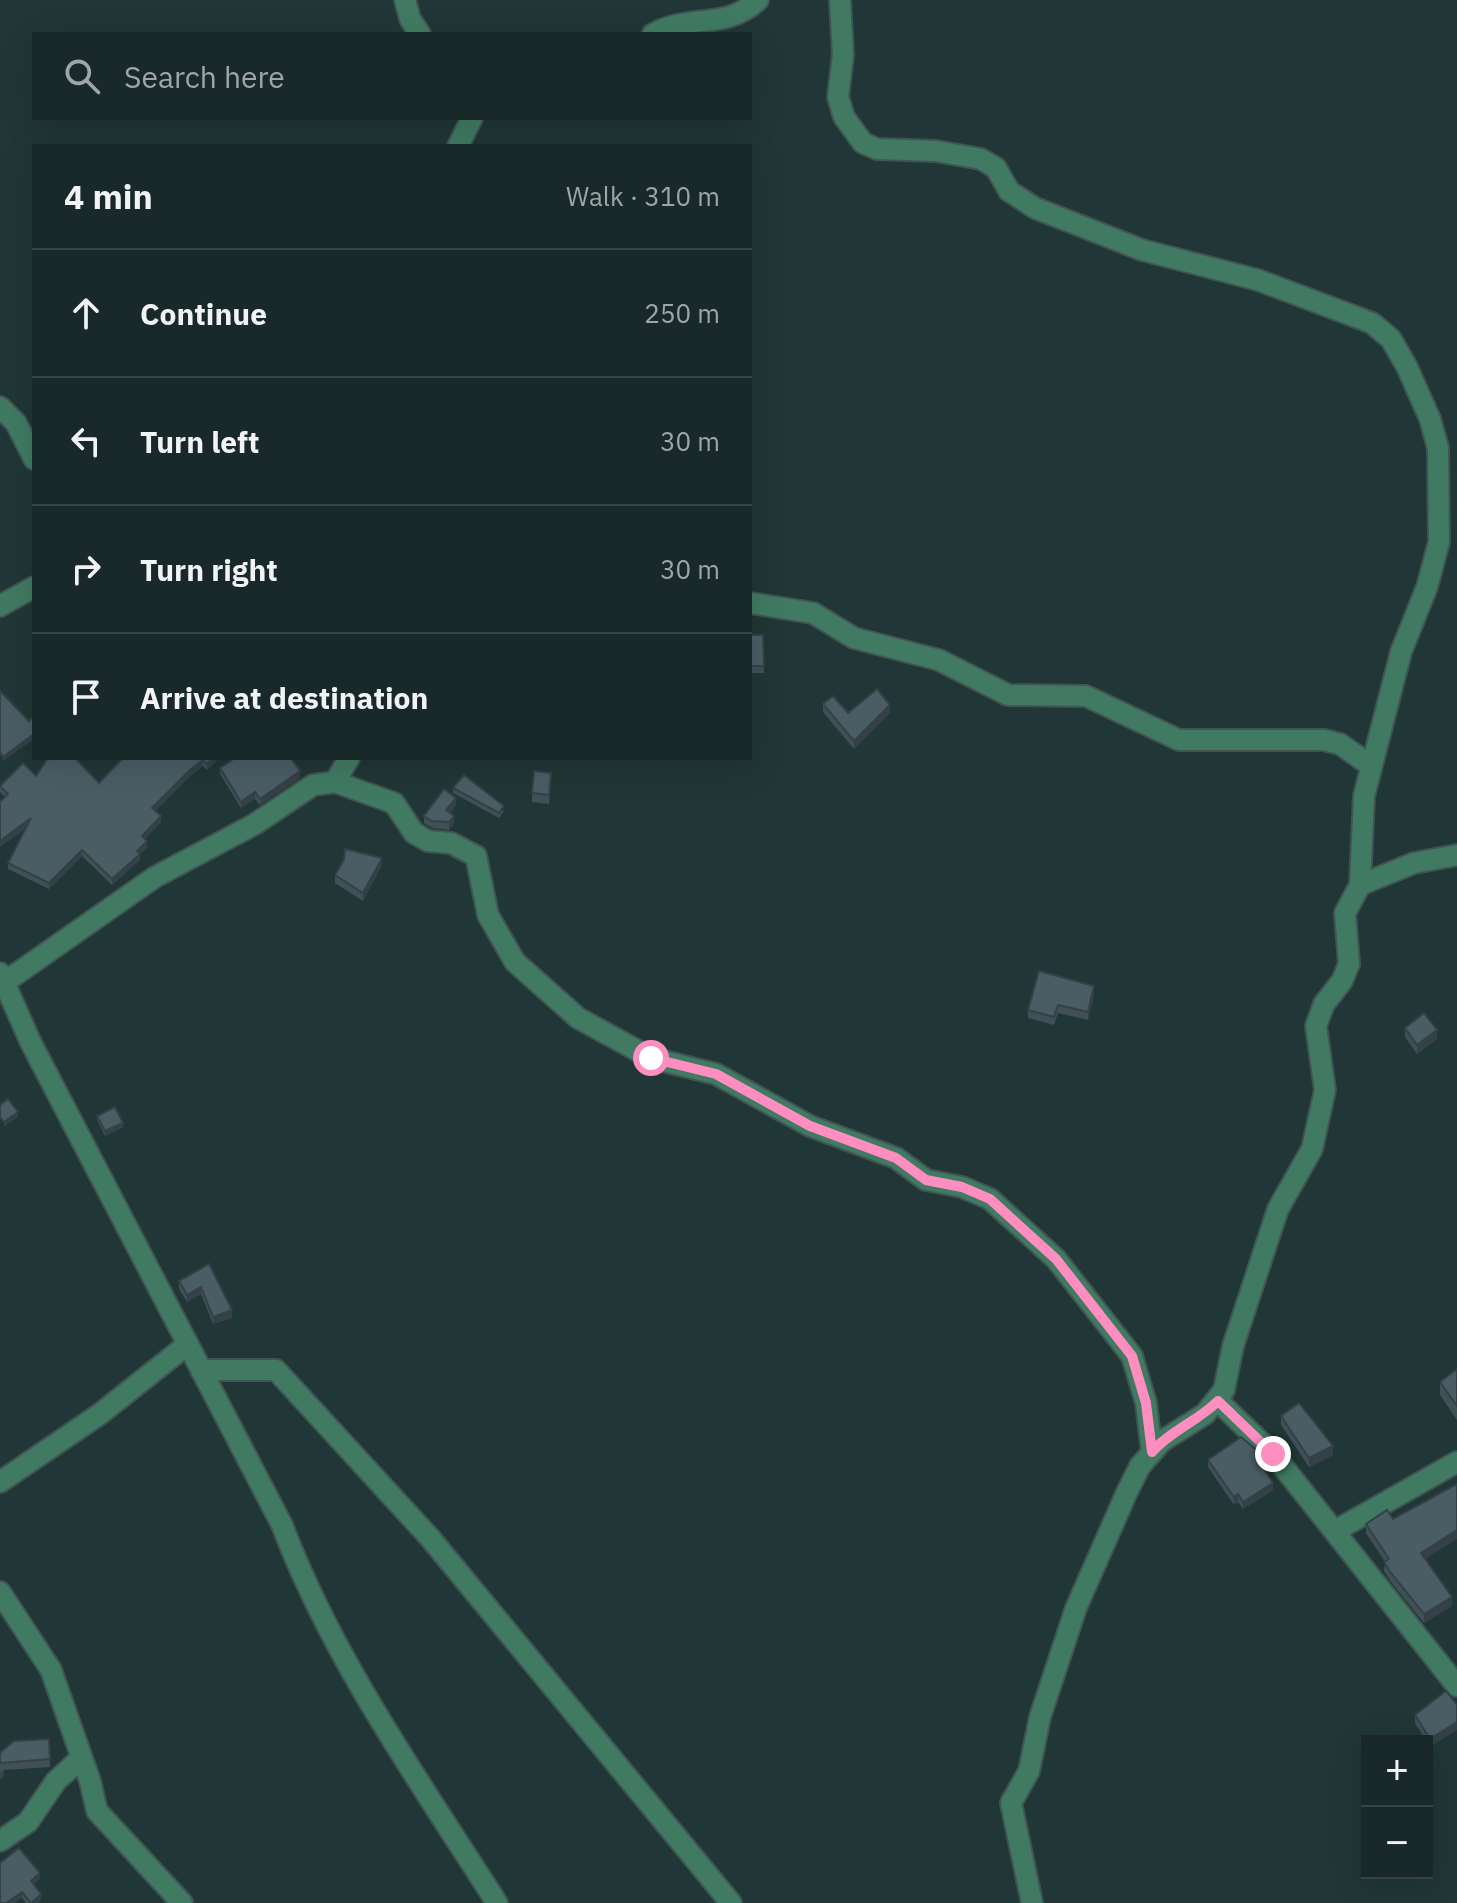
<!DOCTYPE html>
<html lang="en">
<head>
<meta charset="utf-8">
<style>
	body { margin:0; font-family:"IBM Plex Sans",sans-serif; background:#263434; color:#f1f3f6 }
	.controls { position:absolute; right:24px; bottom:24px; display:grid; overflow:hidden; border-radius:0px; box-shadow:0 8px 32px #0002 }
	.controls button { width:72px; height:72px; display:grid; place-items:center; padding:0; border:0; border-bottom:2px solid #374445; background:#192828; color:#f1f3f6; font:40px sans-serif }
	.stop { position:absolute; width:24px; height:24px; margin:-18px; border:6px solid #fd8ebf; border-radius:50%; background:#fff }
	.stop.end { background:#fd8ebf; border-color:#fff; box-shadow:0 2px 8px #0008 }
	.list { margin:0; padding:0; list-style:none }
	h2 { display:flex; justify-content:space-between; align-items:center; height:104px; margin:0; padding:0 32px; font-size:34px }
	h2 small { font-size:26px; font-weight:400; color:#9fa6a8 }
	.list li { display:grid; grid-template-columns:52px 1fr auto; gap:24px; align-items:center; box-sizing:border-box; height:128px; padding:0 32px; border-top:2px solid #374445 }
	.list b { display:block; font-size:30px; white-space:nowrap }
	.list em { font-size:26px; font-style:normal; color:#9fa6a8 }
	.icon { flex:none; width:44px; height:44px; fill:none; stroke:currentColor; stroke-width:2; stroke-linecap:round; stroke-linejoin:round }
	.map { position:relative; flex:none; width:1457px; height:1903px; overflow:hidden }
	.search { position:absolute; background:#192828; box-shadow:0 8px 32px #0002; left:32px; top:32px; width:720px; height:88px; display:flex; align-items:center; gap:20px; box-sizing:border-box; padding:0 28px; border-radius:0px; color:#9fa6a8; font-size:30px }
	.panel { position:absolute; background:#192828; box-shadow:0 8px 32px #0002; left:32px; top:144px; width:720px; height:616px; border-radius:0px }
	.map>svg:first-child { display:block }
</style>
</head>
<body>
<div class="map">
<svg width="1457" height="1903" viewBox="0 0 1457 1903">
	<rect width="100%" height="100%" fill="#213636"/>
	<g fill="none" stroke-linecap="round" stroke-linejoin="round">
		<g stroke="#415454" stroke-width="24">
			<g id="minor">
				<path d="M405,0L410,19L420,34"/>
				<path d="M840,0L843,55L838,97L844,117L863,143L877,149L936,151L981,159L996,168L1009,191L1035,208L1142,250L1258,280L1372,323L1391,339L1407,367L1430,419L1438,448L1439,542L1427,587L1401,652L1364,796L1360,885L1345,913L1349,964L1342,981L1324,1004L1316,1026L1325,1090L1312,1149L1278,1209L1233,1346L1224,1390L1205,1414L1162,1441L1140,1466L1127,1492L1076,1608L1040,1717L1029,1771L1011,1803L1032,1903"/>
				<path d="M653,34C690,13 725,31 758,0"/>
				<path d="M458,146L472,118"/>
				<path d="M0,407L16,423L34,459"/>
				<path d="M750,603L813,613L854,638L939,660L1008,695L1086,696L1179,740H1324L1340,744L1370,765"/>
				<path d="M0,606L34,587"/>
				<path d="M335,782L394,803L414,833L428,841L451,843L476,856L488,915L515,962L578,1018L651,1058L716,1074L810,1126L896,1158L926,1180L962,1187L990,1199L1056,1259L1132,1356L1146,1403L1152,1452"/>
				<path d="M1360,885L1414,863L1457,855"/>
				<path d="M0,973L31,1043L282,1525C333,1660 420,1782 497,1903"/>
				<path d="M5,982L155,877L255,824L313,785L335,782L349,758"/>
				<path d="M201,1370H276L431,1539L731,1903"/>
				<path d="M1218,1401L1273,1454L1457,1686"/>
				<path d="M0,1482L100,1414L188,1344"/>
				<path d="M1335,1531L1457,1462"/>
				<path d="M0,1592L51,1670L90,1781L97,1811L182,1903"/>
				<path d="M0,1841L28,1822L56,1781L81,1758"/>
			</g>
		</g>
		<use href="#minor" stroke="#407a62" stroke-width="20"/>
	</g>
	<g fill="#405057">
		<path d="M750,635H763L764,673H750Z"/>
		<path d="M823,704L848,713H890L854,749L823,712Z"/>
		<path d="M217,758V760L207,770L203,766L191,775L155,811L161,822L145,839L147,847L140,854V860L112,885L82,856L49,889L8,869V863L26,828L0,847V802L5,797L0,792V786L36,776L99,783Z"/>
		<path d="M220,768L300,778L260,805L255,799L241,808L220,774Z"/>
		<path d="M551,782L549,804L532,802V793Z"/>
		<path d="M453,788L504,811L499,818L453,793Z"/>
		<path d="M456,805L450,813L454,823L449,830L432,828L424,823V816Z"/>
		<path d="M382,865L363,901L335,883V875Z"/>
		<path d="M1094,995L1088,1020L1058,1013L1054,1025L1028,1018V1010Z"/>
		<path d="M1405,1028L1437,1039L1417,1054L1405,1037Z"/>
		<path d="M97,1116L123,1127L105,1136L97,1120Z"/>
		<path d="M209,1264L232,1318L213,1324L201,1294L187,1302L179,1289V1281Z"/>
		<path d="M1457,1369V1420L1440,1395V1382Z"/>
		<path d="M1281,1416L1333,1455L1309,1467L1281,1425Z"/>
		<path d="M1208,1460L1266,1466L1264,1467L1273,1490L1243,1509L1238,1502L1234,1505L1208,1467Z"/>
		<path d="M1393,1519L1425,1559L1452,1606L1424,1623L1391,1582L1384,1571L1385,1562L1366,1533V1524Z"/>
		<path d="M1446,1691L1430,1747L1415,1723V1715Z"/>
		<path d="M49,1739L50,1767L4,1770V1776L0,1780V1753Z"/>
		<path d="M40,1879L33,1884L41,1900L37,1903H26L22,1898L0,1903Z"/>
	</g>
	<g fill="#344147">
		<path d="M890,705V713L854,749V741Z"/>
		<path d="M34,734V739L3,761V757Z"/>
		<path d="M213,758H217V760L207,770V764Z"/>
		<path d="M203,760V766L191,775L152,814V808L191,769Z"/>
		<path d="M300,771V778L260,805V799Z"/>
		<path d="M255,792V799L241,808V802Z"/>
		<path d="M456,798V805L446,818V810Z"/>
		<path d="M161,816V822L142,842V836Z"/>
		<path d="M454,816V823L449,830V822Z"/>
		<path d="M31,818V824L0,847V841Z"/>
		<path d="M147,841V847L139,855L140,854V860L112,885V879Z"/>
		<path d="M82,850V856L49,889V883Z"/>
		<path d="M382,858V865L363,901V893Z"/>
		<path d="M1094,986V995L1088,1020V1012Z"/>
		<path d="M1437,1030V1039L1417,1054V1045Z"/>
		<path d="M18,1112V1117L4,1127V1122Z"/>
		<path d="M123,1123V1127L105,1136V1131Z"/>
		<path d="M201,1287V1294L187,1302V1295Z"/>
		<path d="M232,1310V1318L213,1324V1317Z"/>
		<path d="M1333,1446V1455L1309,1467V1458Z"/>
		<path d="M1266,1458V1466L1260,1470V1462Z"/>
		<path d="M1273,1483V1490L1243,1509V1502Z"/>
		<path d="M1238,1494V1502L1234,1505V1497Z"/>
		<path d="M1457,1530V1539L1421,1562V1553Z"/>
		<path d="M1452,1597V1606L1424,1623V1614Z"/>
		<path d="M1457,1722V1730L1430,1747V1739Z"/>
		<path d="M4,1769V1776L0,1780V1773Z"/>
		<path d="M40,1873V1879L31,1887V1881Z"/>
		<path d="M22,1892V1898L15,1903H6Z"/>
		<path d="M41,1894V1900L37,1903H31Z"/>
	</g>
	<g fill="#4a5d65" stroke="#344147" stroke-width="2">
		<path d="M750,635H763L764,666H750Z"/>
		<path d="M877,689L890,705L854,741L823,704L833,696L848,713Z"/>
		<path d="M0,691L29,721L34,716V734L3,757L0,752Z"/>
		<path d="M48,758H75L99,783L123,758H213L207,764L203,760L191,769L152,808L161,816L142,836L147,841L137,851L140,854L112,879L82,850L49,883L8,863L31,818L0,841V802L8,794L0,786L23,763L36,776Z"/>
		<path d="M235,758H291L300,771L260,799L255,792L241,802L220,768Z"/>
		<path d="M534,771L551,773L549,795L532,793Z"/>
		<path d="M464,775L504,806L499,813L453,788Z"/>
		<path d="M444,789L456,798L446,810L454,816L449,822L432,821L424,816Z"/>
		<path d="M345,849L382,858L363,893L335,875L344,860Z"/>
		<path d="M1039,971L1094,986L1088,1012L1058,1005L1054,1017L1028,1010Z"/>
		<path d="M1424,1013L1437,1030L1417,1045L1405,1028Z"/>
		<path d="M8,1099L18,1112L4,1122L0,1117V1105Z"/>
		<path d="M115,1107L123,1123L105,1131L97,1116Z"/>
		<path d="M209,1264L232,1310L213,1317L201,1287L187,1295L179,1281Z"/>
		<path d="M1457,1369V1406L1440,1382Z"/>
		<path d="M1299,1403L1333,1446L1309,1458L1281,1416Z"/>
		<path d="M1241,1437L1266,1458L1260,1462L1273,1483L1243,1502L1238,1494L1234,1497L1208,1460Z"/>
		<path d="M1457,1484V1530L1421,1553L1452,1597L1424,1614L1391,1573L1384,1562L1389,1559L1366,1524L1387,1510L1393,1519Z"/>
		<path d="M1446,1691L1457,1705V1722L1430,1739L1415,1715Z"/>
		<path d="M49,1739L50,1759L0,1763V1753L14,1741Z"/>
		<path d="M19,1848L40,1873L31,1881L41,1894L31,1903L22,1892L6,1903H0V1863Z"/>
	</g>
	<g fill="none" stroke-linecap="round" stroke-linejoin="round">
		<path stroke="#fd8ebf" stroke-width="10" d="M651,1058L716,1074L810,1126L896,1158L926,1180L962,1187L990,1199L1056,1259L1132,1356L1146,1403L1152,1452C1170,1431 1198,1421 1218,1401L1273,1454"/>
	</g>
</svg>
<div class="controls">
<button>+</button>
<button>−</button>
</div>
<div class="stop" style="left:651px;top:1058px"></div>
<div class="stop end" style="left:1273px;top:1454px"></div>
<div class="search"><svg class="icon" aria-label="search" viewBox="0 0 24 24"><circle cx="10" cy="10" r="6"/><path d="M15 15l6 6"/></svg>Search here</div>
<section class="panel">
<h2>4 min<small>Walk · 310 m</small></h2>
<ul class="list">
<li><svg class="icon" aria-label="ahead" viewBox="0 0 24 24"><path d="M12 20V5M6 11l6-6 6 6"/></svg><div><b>Continue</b></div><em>250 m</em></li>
<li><svg class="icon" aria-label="left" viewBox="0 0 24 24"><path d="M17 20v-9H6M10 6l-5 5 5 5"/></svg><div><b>Turn left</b></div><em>30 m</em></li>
<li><svg class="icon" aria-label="right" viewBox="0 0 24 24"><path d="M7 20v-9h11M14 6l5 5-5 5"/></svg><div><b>Turn right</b></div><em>30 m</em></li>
<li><svg class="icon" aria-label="arrive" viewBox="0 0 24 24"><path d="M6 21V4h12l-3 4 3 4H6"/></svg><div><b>Arrive at destination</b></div></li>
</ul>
</section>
</div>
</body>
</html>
